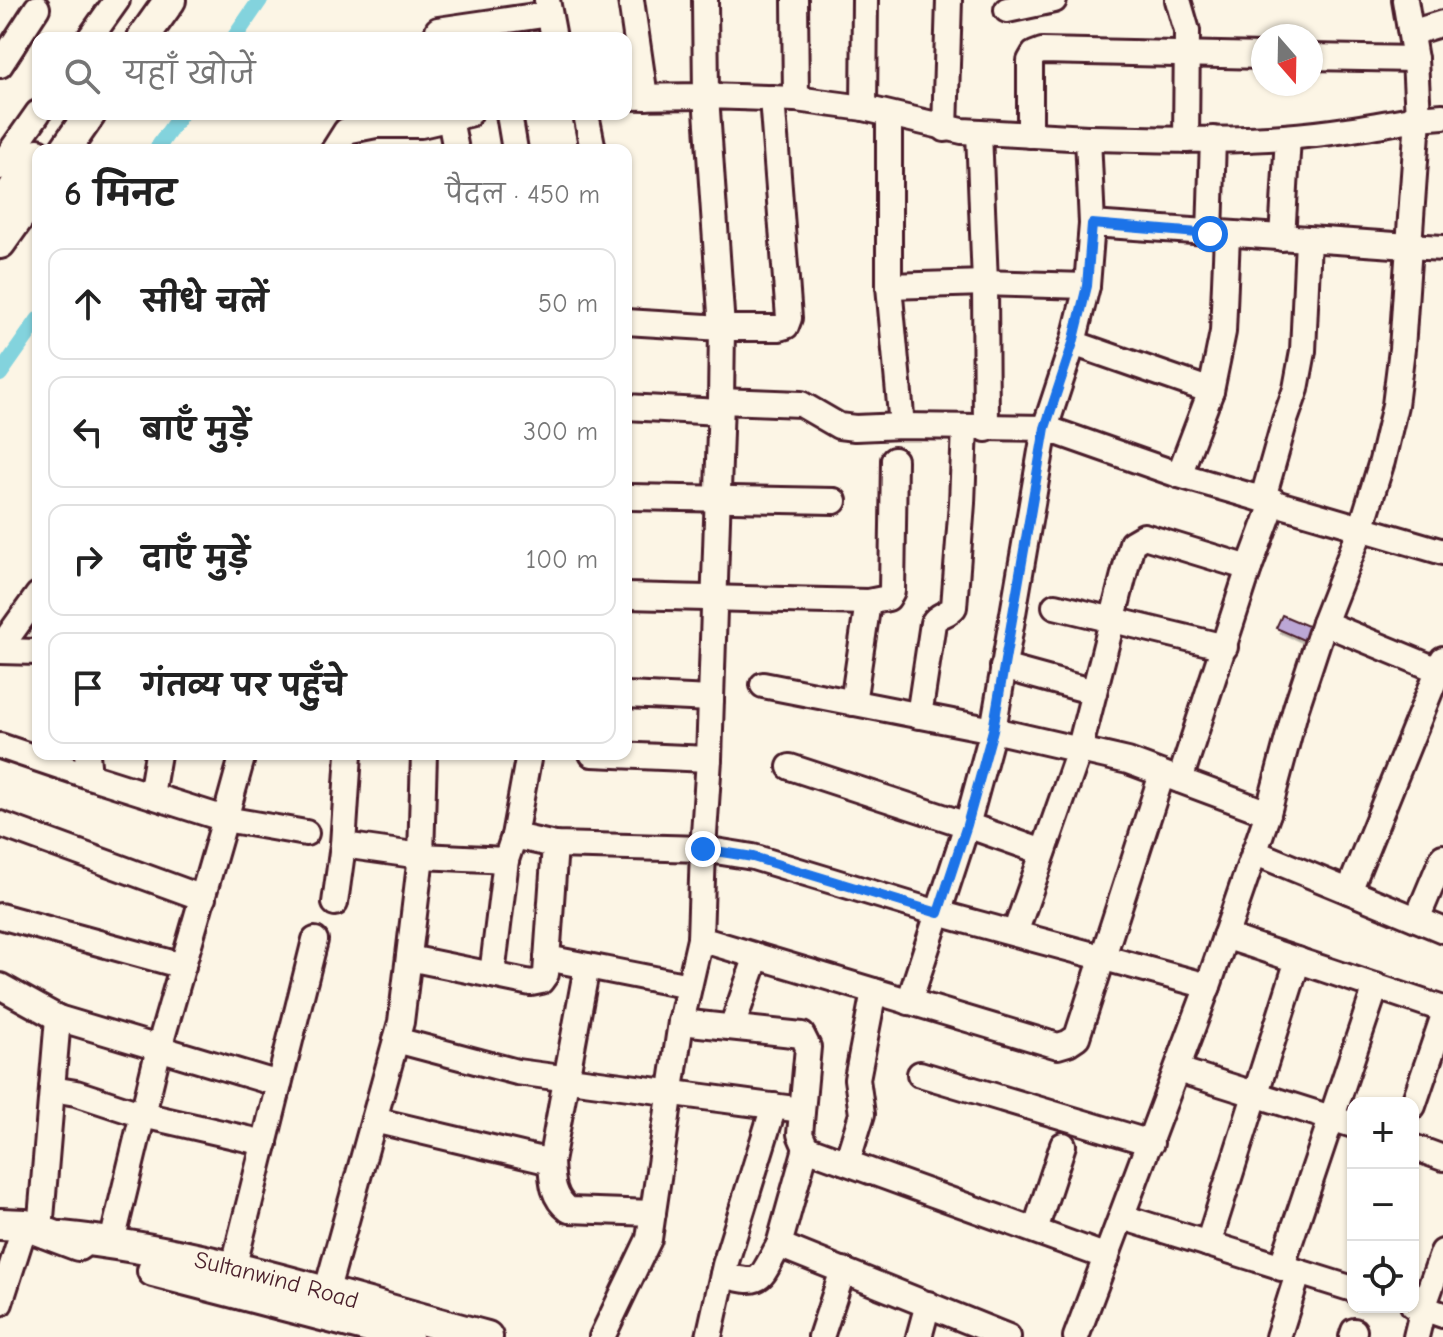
<!DOCTYPE html>
<html lang="hi">
<head>
<meta charset="utf-8">
<style>
	body { margin:0; font-family:"Comic Neue","Playpen Sans Deva",sans-serif; background:#f6f6f6; color:#222 }
	.controls { position:absolute; right:24px; bottom:24px; display:grid; overflow:hidden; border-radius:16px; box-shadow:0 2px 6px #0004 }
	.controls button { width:72px; height:72px; display:grid; place-items:center; padding:0; border:0; border-bottom:2px solid #e0e0e0; background:#fff; color:#222; font:40px sans-serif }
	.compass { position:absolute; left:1251px; top:24px; width:72px; height:72px; border-radius:50%; background:#fff; box-shadow:0 2px 6px #0004; rotate:160deg }
	.stop { position:absolute; width:24px; height:24px; margin:-18px; border:6px solid #1a73e8; border-radius:50%; background:#fff }
	.stop.end { background:#1a73e8; border-color:#fff; box-shadow:0 2px 8px #0008 }
	.list { margin:0; padding:0; list-style:none }
	h2 { display:flex; justify-content:space-between; align-items:center; height:104px; margin:0; padding:0 32px; font-size:34px }
	h2 small { font-size:26px; font-weight:400; color:#767676 }
	.list li { display:grid; grid-template-columns:52px 1fr auto; gap:24px; align-items:center; box-sizing:border-box; height:112px; margin:0 16px 16px; padding:0 16px; border:2px solid #e0e0e0; border-radius:16px }
	.list b { display:block; font-size:30px; white-space:nowrap }
	.list em { font-size:26px; font-style:normal; color:#767676 }
	.icon { flex:none; width:44px; height:44px; fill:none; stroke:currentColor; stroke-width:2; stroke-linecap:round; stroke-linejoin:round }
	.map { position:relative; flex:none; width:1443px; height:1337px; overflow:hidden }
	.search { position:absolute; background:#fff; box-shadow:0 2px 6px #0004; left:32px; top:32px; width:600px; height:88px; display:flex; align-items:center; gap:20px; box-sizing:border-box; padding:0 28px; border-radius:16px; color:#767676; font-size:30px }
	.panel { position:absolute; background:#fff; box-shadow:0 2px 6px #0004; left:32px; top:144px; width:600px; height:616px; border-radius:16px }
	.map>svg:first-child { display:block }
</style>
</head>
<body>
<div class="map">
<svg width="1443" height="1337" viewBox="0 0 1443 1337">
	<defs>
		<filter id="shadow"><feDropShadow dx="4.5" dy="4.5" stdDeviation="0" flood-color="#0004"/></filter>
	</defs>
	<rect width="100%" height="100%" fill="#fcf5e5"/>
	<filter id="ink" filterUnits="userSpaceOnUse"><feTurbulence type="fractalNoise" baseFrequency=".0125" numOctaves="2"/><feDisplacementMap in="SourceGraphic" scale="16" xChannelSelector="R" yChannelSelector="G"/><feConvolveMatrix kernelMatrix="1 2 1 2 8 2 1 2 1" color-interpolation-filters="sRGB"/></filter>
	<g filter="url(#ink)">
		<g fill="none" stroke-linecap="round" stroke-linejoin="round">
			<g stroke="#83d3dd" stroke-width="16">
				<path d="M234,38L260,0"/>
				<path d="M156,150L181,114"/>
				<path d="M0,374L38,320"/>
			</g>
		</g>
		<path fill="#bca7d6" stroke="#4a1f2b" stroke-width="2" filter="url(#shadow)" d="M1282,615L1320,631L1315,645L1276,628Z"/>
		<g fill="none" stroke-linecap="round" stroke-linejoin="round">
			<g stroke="#4a1f2b" stroke-width="30">
				<g id="minor">
					<path d="M547,0L554,38"/>
					<path d="M631,0L645,97"/>
					<path d="M795,0L796,99"/>
					<path d="M1178,0L1187,31L1186,140"/>
					<path d="M1405,0L1415,59L1418,118L1443,116"/>
					<path d="M1007,10L1054,0"/>
					<path d="M438,30L549,14"/>
					<path d="M1411,33L1443,23"/>
					<path d="M90,38L117,0"/>
					<path d="M1311,57L1415,59"/>
					<path d="M0,65L37,8"/>
					<path d="M626,97L706,96L705,0"/>
					<path d="M864,108L865,0"/>
					<path d="M509,114L515,150"/>
					<path d="M586,114L593,150"/>
					<path d="M889,115V286L902,426"/>
					<path d="M450,119L456,150"/>
					<path d="M945,129L949,0"/>
					<path d="M979,132L985,283L986,429"/>
					<path d="M1030,135V61L1034,54L1042,51L1263,56"/>
					<path d="M334,150L346,131L376,125H421L469,114"/>
					<path d="M0,167L38,113"/>
					<path d="M1092,224L1088,138C1153,139 1219,142 1284,137C1329,134 1373,126 1418,118L1409,246L1092,224L1087,286L1073,343L1045,428L902,426L855,428L839,426L801,404L721,401L709,759L703,849L753,857L938,913L1208,986"/>
					<path d="M1210,234L1213,139"/>
					<path d="M1282,238L1288,137"/>
					<path d="M889,286L985,283L1087,286"/>
					<path d="M626,322L722,328H779L786,326L789,318L772,98"/>
					<path d="M1073,343L1211,391L1223,332L1227,235"/>
					<path d="M721,401L722,328L706,96L796,99L864,108L962,131L1088,138"/>
					<path d="M626,407L720,412"/>
					<path d="M1179,475L1211,391"/>
					<path d="M631,497L834,501"/>
					<path d="M1263,498L1285,420L1296,389L1303,351L1308,240"/>
					<path d="M626,596L868,602L888,598L892,591L894,460"/>
					<path d="M1055,606L1225,647"/>
					<path d="M1324,623L1443,672"/>
					<path d="M0,648L38,595"/>
					<path d="M0,651L38,652"/>
					<path d="M1003,667L1094,692"/>
					<path d="M763,685L993,730L967,825L909,1002"/>
					<path d="M626,695L711,699"/>
					<path d="M853,703L868,602"/>
					<path d="M919,716L933,623C938,614 948,615 954,607L962,503L965,427"/>
					<path d="M0,746L89,776"/>
					<path d="M87,754L89,776L225,819L243,754"/>
					<path d="M349,754L343,845L421,856L506,860L514,836L555,845L703,849L700,939L681,1022L649,1239L602,1337"/>
					<path d="M592,754L709,759"/>
					<path d="M790,767L967,825L1043,852"/>
					<path d="M1180,780L1249,568L1274,501"/>
					<path d="M151,795L158,754"/>
					<path d="M1268,813L1128,761L993,730L1045,428L1179,475L1443,552"/>
					<path d="M0,824L203,898"/>
					<path d="M514,836L529,754"/>
					<path d="M1254,852L1443,930"/>
					<path d="M1349,891L1443,659"/>
					<path d="M335,903L343,845"/>
					<path d="M0,916L183,966"/>
					<path d="M1417,919L1443,857"/>
					<path d="M1015,933L1079,751L1132,543L1144,536L1249,568"/>
					<path d="M1225,936L1443,1009"/>
					<path d="M700,939L1058,1046L1068,1043L1077,1037L1162,774"/>
					<path d="M409,958L531,983L541,981L546,974L555,845"/>
					<path d="M547,958L689,986"/>
					<path d="M587,966L551,1162C552,1182 553,1198 569,1210L653,1213"/>
					<path d="M492,975L506,860"/>
					<path d="M0,986L58,1018L279,1084"/>
					<path d="M681,1022L802,1035L808,1047L800,1134L806,1148"/>
					<path d="M732,1027L757,956"/>
					<path d="M396,1040L517,1072L802,1110"/>
					<path d="M1178,1070L1353,1125"/>
					<path d="M920,1074L1151,1143"/>
					<path d="M52,1089L76,1093L143,1115L265,1143"/>
					<path d="M1413,1106L1443,1018"/>
					<path d="M374,1120L551,1162"/>
					<path d="M1413,1147L1443,1158"/>
					<path d="M847,1162L862,1114L857,1079L874,991"/>
					<path d="M1122,1217L1353,1289"/>
					<path d="M40,1230L58,1018"/>
					<path d="M1035,1230L1063,1145"/>
					<path d="M112,1242L159,1048L225,819L306,833"/>
					<path d="M1208,1244L1298,960"/>
					<path d="M1281,1268L1376,986"/>
					<path d="M233,1269L315,940"/>
					<path d="M723,1275C764,1286 759,1280 779,1245"/>
					<path d="M326,1293L401,1022L421,856L424,754"/>
					<path d="M0,1303L25,1225"/>
					<path d="M1413,1305L1423,1308L1443,1252"/>
					<path d="M709,1337L725,1265L774,1106"/>
					<path d="M821,1337L843,1270"/>
					<path d="M919,1337L928,1304"/>
					<path d="M1008,1337L779,1245L806,1148L1107,1257"/>
					<path d="M1076,1337L1208,986L1268,813L1296,708L1324,623L1362,526L1382,461L1395,405L1402,349L1409,246L1443,248"/>
					<path d="M1278,1337L1298,1274"/>
					<path d="M1352,1337L1354,1331"/>
					<path d="M1416,1337L1423,1308L1443,1315"/>
				</g>
			</g>
			<g stroke="#4a1f2b" stroke-width="36">
				<g id="major">
					<path d="M143,38L170,0"/>
					<path d="M65,150L90,114"/>
					<path d="M0,209L38,154"/>
					<path d="M0,243L35,194"/>
					<path d="M0,1224L25,1225L78,1245"/>
					<path id="s1" d="M61,1237C205,1251 347,1300 487,1337"/>
					<path d="M153,1271L407,1337"/>
				</g>
			</g>
			<use href="#minor" stroke="#fcf5e5" stroke-width="24"/>
			<use href="#major" stroke="#fcf5e5" stroke-width="30"/>
		</g>
	</g>
	<g fill="none" stroke-linecap="round" stroke-linejoin="round" filter="url(#ink)">
		<path stroke="#1a73e8" stroke-width="10" d="M703,849L753,857L938,913L967,825L993,730L1045,428L1073,343L1087,286L1092,224L1210,234"/>
	</g>
	<g text-anchor="middle" stroke-width="8" stroke-linejoin="round" paint-order="stroke">
		<g font-size="24" fill="#4a1f2b" stroke="#fcf5e5">
			<text dy="8" stroke="none"><textPath href="#s1" startOffset="220">Sultanwind Road</textPath></text>
		</g>
	</g>
</svg>
<div class="controls">
<button>+</button>
<button>−</button>
<button><svg class="icon" aria-label="locate" viewBox="0 0 24 24"><circle cx="12" cy="12" r="6"/><path d="M12 2v4M12 18v4M2 12h4M18 12h4"/></svg></button>
</div>
<svg class="compass" viewBox="-18 -18 36 36"><path d="M0-13l5 13h-10z" fill="#e53935"/><path d="M0 13l5-13h-10z" fill="#767676"/></svg>
<div class="stop" style="left:1210px;top:234px"></div>
<div class="stop end" style="left:703px;top:849px"></div>
<div class="search"><svg class="icon" aria-label="search" viewBox="0 0 24 24"><circle cx="10" cy="10" r="6"/><path d="M15 15l6 6"/></svg>यहाँ खोजें</div>
<section class="panel">
<h2>6 मिनट<small>पैदल · 450 m</small></h2>
<ul class="list">
<li><svg class="icon" aria-label="ahead" viewBox="0 0 24 24"><path d="M12 20V5M6 11l6-6 6 6"/></svg><div><b>सीधे चलें</b></div><em>50 m</em></li>
<li><svg class="icon" aria-label="left" viewBox="0 0 24 24"><path d="M17 20v-9H6M10 6l-5 5 5 5"/></svg><div><b>बाएँ मुड़ें</b></div><em>300 m</em></li>
<li><svg class="icon" aria-label="right" viewBox="0 0 24 24"><path d="M7 20v-9h11M14 6l5 5-5 5"/></svg><div><b>दाएँ मुड़ें</b></div><em>100 m</em></li>
<li><svg class="icon" aria-label="arrive" viewBox="0 0 24 24"><path d="M6 21V4h12l-3 4 3 4H6"/></svg><div><b>गंतव्य पर पहुँचे</b></div></li>
</ul>
</section>
</div>
</body>
</html>
